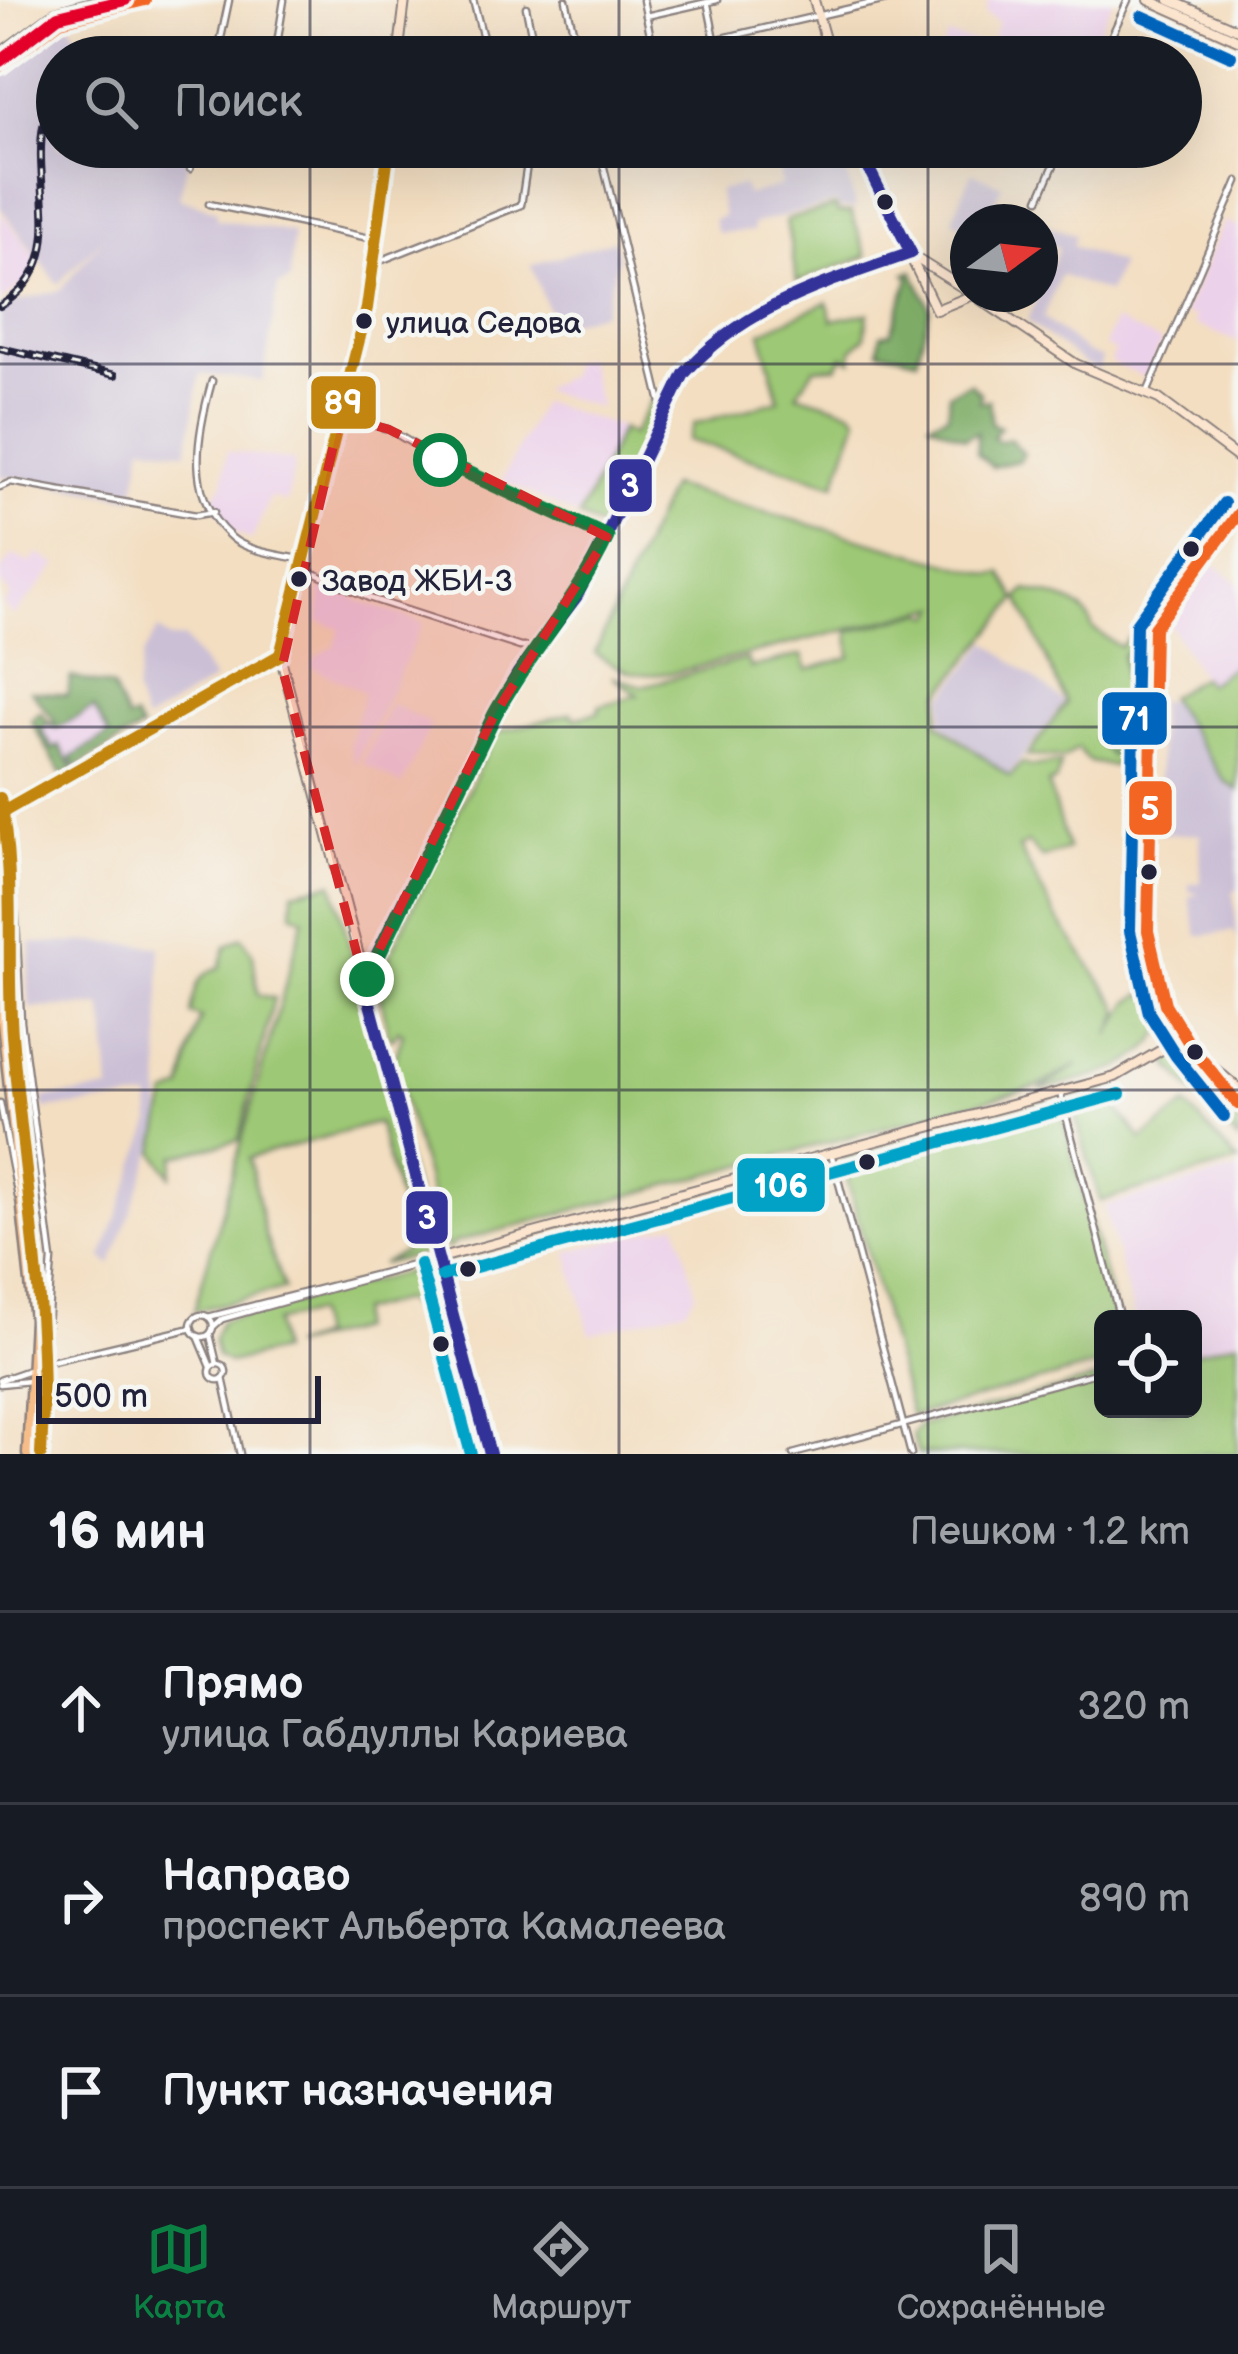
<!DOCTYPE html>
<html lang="ru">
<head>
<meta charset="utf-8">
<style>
	body { margin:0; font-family:"Balsamiq Sans",sans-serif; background:#20242c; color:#f1f3f6 }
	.controls { position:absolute; right:36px; bottom:36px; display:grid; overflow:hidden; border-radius:18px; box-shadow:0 12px 48px #0002 }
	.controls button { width:108px; height:108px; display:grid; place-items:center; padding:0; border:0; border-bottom:3px solid #363941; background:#171b24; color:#f1f3f6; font:60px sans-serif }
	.compass { position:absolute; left:950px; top:204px; width:108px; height:108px; border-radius:50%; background:#171b24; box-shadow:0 12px 48px #0002; rotate:75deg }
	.scale { position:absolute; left:36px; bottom:30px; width:285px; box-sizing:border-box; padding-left:12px; border:6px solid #22223b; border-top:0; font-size:33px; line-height:42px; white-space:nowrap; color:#22223b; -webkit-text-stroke:9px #f6f6f2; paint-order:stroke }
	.stop { position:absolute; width:36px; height:36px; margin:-27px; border:9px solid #0b8043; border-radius:50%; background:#fff }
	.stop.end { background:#0b8043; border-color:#fff; box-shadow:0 3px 12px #0008 }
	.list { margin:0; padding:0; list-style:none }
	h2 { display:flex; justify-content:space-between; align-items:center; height:156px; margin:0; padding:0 48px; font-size:51px }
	h2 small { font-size:39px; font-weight:400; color:#9ea1a6 }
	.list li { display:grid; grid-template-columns:78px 1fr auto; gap:36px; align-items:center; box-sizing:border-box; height:192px; padding:0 48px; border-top:3px solid #363941 }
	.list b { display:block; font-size:45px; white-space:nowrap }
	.list p { margin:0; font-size:39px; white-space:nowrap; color:#9ea1a6 }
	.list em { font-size:39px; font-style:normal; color:#9ea1a6 }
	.icon { flex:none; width:66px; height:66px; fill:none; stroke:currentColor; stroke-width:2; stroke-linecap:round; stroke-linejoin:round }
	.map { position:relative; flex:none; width:1238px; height:1454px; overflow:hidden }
	.search { position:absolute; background:#171b24; box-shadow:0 12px 48px #0002; left:36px; right:36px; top:36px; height:132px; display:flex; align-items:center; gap:30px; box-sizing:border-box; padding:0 42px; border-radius:66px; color:#9ea1a6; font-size:45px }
	.sheet { height:732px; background:#171b24 }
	nav { display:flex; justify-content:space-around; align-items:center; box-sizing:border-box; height:168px; border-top:3px solid #363941; background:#171b24; font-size:33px; color:#9ea1a6 }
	nav a { display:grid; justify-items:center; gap:6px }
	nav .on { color:#0b8043 }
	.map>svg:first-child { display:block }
</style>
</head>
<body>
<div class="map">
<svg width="1238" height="1454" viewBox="0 0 1238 1454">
	<rect width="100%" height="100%" fill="#f6f6f2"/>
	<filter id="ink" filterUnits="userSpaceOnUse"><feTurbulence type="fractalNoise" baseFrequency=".00833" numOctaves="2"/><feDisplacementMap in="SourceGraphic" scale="24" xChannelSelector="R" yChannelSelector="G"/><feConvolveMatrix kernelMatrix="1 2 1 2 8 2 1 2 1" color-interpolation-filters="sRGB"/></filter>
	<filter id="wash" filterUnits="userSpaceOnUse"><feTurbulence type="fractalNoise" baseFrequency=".004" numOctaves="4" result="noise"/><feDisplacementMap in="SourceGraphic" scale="48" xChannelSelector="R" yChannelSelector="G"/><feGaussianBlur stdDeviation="2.7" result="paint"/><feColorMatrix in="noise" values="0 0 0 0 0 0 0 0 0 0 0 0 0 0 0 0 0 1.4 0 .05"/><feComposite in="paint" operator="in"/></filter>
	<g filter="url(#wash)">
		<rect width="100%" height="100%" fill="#f3dec1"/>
		<g fill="#ecd1ea">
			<path d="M982,0H1113L1087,57L1018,35L1007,57H939L948,36L990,46L998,22L985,13L989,3Z"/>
			<path d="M1,212L39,262L27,282L0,302Z"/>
			<path d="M1224,222L1238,227V342L1194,324L1196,317L1184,313Z"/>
			<path d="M1115,321L1162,342L1146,378L1110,362L1115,351L1104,346Z"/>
			<path d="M586,358L600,408L540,390L570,375L569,363Z"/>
			<path d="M541,402L620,427L577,516L502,480Z"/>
			<path d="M227,451L295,461L287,502L270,497L252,540L232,531L211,501L223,483Z"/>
			<path d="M37,553L58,565L14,616L3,605L11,595L0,583V573L13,555L31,563Z"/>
			<path d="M1212,562L1238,583V663L1206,684L1167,619Z"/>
			<path d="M321,578L360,601L423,623L355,765L350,745L364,692L312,667L316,657L335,646L340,628L319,622Z"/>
			<path d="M100,695L117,710L131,735L62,777L37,732Z"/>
			<path d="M391,704L431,724L402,785L363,763Z"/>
			<path d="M1238,1170V1339L1193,1351V1319H1135L1104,1206Z"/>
			<path d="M677,1223L696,1293L686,1308L590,1334L568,1252Z"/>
		</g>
		<g fill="#cbbfd5">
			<path d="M69,19L80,45L131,57H57V147H192L179,198L217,211L216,219L293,233L290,281L278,286L263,381L200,374L187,452L143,444L134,498L0,476V306L60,290L105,236L58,284L0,207V69Z"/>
			<path d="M841,154L856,208H840L837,202L753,224V231L717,233L713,220L723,216L718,191L743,185L747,195L781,186L779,171Z"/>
			<path d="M972,172L1002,185L987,222H968V227L954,222V215Z"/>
			<path d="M1040,223L1075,235L1072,246L1120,264L1108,293L1060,275L1043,318L1087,353L1102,358L1099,369L1086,365L1027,321L1059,248L1040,239Z"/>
			<path d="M614,240L618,258L603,312L554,326L531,265Z"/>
			<path d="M158,629L169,639L184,638L214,680L145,722L135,692L143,655Z"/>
			<path d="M988,642L1064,702L1009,775L942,723L944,696Z"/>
			<path d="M1158,701L1171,702L1225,782L1238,791V889L1233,892L1238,940L1234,931L1198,936L1189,897L1199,894L1189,891V883H1201L1200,834H1160Z"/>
			<path d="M99,942L160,946L161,1130L111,1265L102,1258L151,1124L150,1099L44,1109L43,1098L110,1090L106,1033L102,1006L30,1008L28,982L32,943Z"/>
		</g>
		<g fill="#9dc875" stroke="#607558" stroke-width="3">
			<path d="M836,206L838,213L851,212L867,256L797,282L786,220Z"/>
			<path d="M827,302L833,320L868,313L865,337L852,350V361L843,356L837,367L814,368L797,394L851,410L858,418L835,484L688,440L694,424L779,400L761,332Z"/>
			<path d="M654,396L657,407L601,528L579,517L621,429L632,435Z"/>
			<path d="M670,486L992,575L1002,573L1017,600L941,693L938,723L1010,777L1022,763L1031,767L1061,763L1056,781L1048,784L1068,849L1042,858L1028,843L1019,848L1055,915L1117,1004L1120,1012L1109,1036L1129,1003L1142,994L1152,998L1166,1025C1140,1072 1087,1078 1040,1090L1079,1064L1039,1086L456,1242L447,1249L393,1063L403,1033L398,1030L393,1039L388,1035L380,990L383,970L495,733L572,713L574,718L599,712V706L638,695L612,676L642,686L747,659L750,668L802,655L807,670L851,657L849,632L923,612L933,616L939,607L677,672C641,678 625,674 595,653Z"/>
			<path d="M1027,590C1050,596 1087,600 1092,628L1120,647L1152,614L1123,675H1135V732L1106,736L1103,727L1096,728L1097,739L1127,736L1130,751L1112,766L1090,762L1077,748L1065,758L1027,756L1066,703L1019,598Z"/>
			<path d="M1238,663V790L1225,781L1168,697L1202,677L1207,684Z"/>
			<path d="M333,883L426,1236V1253L381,1264L411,1247L378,1123L369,1125L249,1158L265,1235L284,1289L194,1311L304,918L292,913L293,891Z"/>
			<path d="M242,937L253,955L258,995L274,998L239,1140L175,1156L171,1176L155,1152L167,1096L183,1089C188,1064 192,1040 201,1018L191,1014C195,990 195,975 220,967L226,946Z"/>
			<path d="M1178,1046L1238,1112V1141L1168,1064Z"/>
			<path d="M1104,1092L1142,1140L1186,1105L1238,1162L1100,1201L1071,1101Z"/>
			<path d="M1051,1101L1060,1107L1116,1319H1103V1364L911,1416L842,1160Z"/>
			<path d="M423,1268L435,1274L436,1299L409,1306L403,1300L359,1312L357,1329L290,1347L319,1337L314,1313L275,1322L279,1351L229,1363L217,1357L213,1339L221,1321Z"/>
			<path d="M1238,1341V1454H918L912,1434L919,1426L1103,1377V1409H1193V1353Z"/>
		</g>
		<g fill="#7eac66" stroke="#506750" stroke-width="3">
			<path d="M913,271L930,308L917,359L879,350L881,334L891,332L910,277L906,274Z"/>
			<path d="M970,383L981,394L979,402L989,400L992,424L1000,427L993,437L1000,442L1009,438L1024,454L1018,461L992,467L977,453V432L965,438L930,422L948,414L949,393Z"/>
			<path d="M1144,638L1145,733L1130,751L1124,738L1123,747L1110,756L1096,739V728L1103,727L1106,736L1134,732L1119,708L1135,676L1124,679L1122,655Z"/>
			<path d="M71,677L112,687L127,720L134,718L141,729L76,767L71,758L109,735L94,708L57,728L47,725L41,729L53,749L60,746L73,769L62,775L31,720L41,712L50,725L55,721L31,691L67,695Z"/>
		</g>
	</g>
	<g filter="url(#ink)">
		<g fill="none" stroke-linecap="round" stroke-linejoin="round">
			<g stroke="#8a807e" stroke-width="9">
				<g id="street">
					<path d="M473,0L488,57"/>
					<path d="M566,0L578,52L572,57"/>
					<path d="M643,0L654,53"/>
					<path d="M708,5L715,40"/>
					<path d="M526,7L536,57"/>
					<path d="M646,16L717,0"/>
					<path d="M217,57L229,0"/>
					<path d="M275,57L284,0"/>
					<path d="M641,57L886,0"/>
					<path d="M1102,57L1128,0"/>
					<path d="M599,147L664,415"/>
					<path d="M190,169L196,147"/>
					<path d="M1039,199L1062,147"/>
					<path d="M209,204L374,239"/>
					<path d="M375,263L521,205L529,151"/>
					<path d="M212,381C197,434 184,497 232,538C248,552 283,555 303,560"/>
					<path d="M1147,393L1238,181"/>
					<path d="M340,417L388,429L433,456L607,537"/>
					<path d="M0,487L11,482L196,515L214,512"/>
					<path d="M305,569L369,598L520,647H537"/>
					<path d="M14,878L21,1022L52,1260L47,1325"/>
					<path d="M1060,1093L1120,1319"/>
					<path d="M0,1103L18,1197"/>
					<path d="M831,1153L911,1454"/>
					<path d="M417,1271L438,1280L444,1292"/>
					<circle cx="202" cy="1326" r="11"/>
					<path d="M208,1317L437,1259"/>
					<path d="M213,1327L222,1319L437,1259"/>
					<path d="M210,1335L217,1364"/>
					<path d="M198,1336L211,1367"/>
					<path d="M48,1362L192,1328"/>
					<circle cx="218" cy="1372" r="8"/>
					<path d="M223,1378L240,1454"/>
					<path d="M0,1380L29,1370"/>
					<path d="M0,1384L29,1381"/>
					<path d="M793,1454L1103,1371"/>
				</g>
			</g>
			<g stroke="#8a807e" stroke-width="12">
				<g id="secondary">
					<path d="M814,0L830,57"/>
					<path d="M1149,0L1238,40"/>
					<path d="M1170,0L1238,30"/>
					<path d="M0,53L55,12L98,0"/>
					<path d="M398,57L405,0"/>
					<path d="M0,66L60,21L145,0"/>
					<path d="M389,147L367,308L280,655L490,1454"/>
					<path d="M858,147L936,310L973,295"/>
					<path d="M914,257L968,291"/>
					<path d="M972,294L1076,364L1159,399L1238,458"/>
					<path d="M1238,514L1154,628L1148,931C1150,1005 1192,1050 1238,1104"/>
					<path d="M3,812L280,655"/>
					<path d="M364,981L495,714L518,673L577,596L684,374C739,301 829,284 911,253"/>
					<path d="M1212,1066L1238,1088"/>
					<path d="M437,1259L1115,1077L1170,1045L1190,1044"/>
				</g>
			</g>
			<g stroke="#8a807e" stroke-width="15">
				<g id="primary">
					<path d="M0,798C19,874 5,958 12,1035C25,1181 55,1305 41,1454"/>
					<path d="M0,995L35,1320L28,1454"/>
				</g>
			</g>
			<use href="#street" stroke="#fff" stroke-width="4.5"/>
			<use href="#secondary" stroke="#fce5cf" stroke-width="8"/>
			<use href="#primary" stroke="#f7bd88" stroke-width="10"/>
			<g stroke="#22223b" stroke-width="8">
				<g id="rail">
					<path d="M0,306C72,263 32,192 43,126"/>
					<path d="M0,348L115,375"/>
				</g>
			</g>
			<use href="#rail" stroke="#f6f6f2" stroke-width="3" stroke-dasharray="9" stroke-linecap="butt"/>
			<g stroke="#f6f6f2" stroke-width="21">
				<g id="bus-1">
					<path d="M858,147L911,253"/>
					<path d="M364,981L495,714L518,673L577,596L684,374C745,305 827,283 911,253"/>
					<path d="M364,981L490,1454"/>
				</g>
			</g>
			<g stroke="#f6f6f2" stroke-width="21">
				<g id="bus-2">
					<path d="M280,655L367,308L389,147"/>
					<path d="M0,798C16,877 6,956 12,1035C23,1176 50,1312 41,1454"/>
					<path d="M3,812L280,655"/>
				</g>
			</g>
			<g stroke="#f6f6f2" stroke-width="21">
				<g id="bus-3">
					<path d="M420,1264L471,1454"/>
					<path d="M442,1276L1120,1094"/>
				</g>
			</g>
			<g stroke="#f6f6f2" stroke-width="21">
				<g id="bus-4">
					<path d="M0,66L60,21L145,0"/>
					<path d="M1238,514L1154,628L1148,931L1165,1004L1190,1045L1238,1104"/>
				</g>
			</g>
			<g stroke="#f6f6f2" stroke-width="21">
				<g id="bus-5">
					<path d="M1142,16L1231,56"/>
					<path d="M1224,503L1136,624L1130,931L1149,1013L1176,1056L1224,1116"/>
				</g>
			</g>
			<use href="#bus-1" stroke="#339" stroke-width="12"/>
			<use href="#bus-2" stroke="#c2850f" stroke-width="12"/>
			<use href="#bus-3" stroke="#02a2c7" stroke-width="12"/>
			<use href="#bus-4" stroke="#f26522" stroke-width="12"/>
			<use href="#bus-5" stroke="#0065bd" stroke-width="12"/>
			<g stroke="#f6f6f2" stroke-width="21">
				<path id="tram-1" d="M0,61L58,16L125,0"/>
			</g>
			<use href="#tram-1" stroke="#e4002b" stroke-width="12"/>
		</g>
	</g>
	<g fill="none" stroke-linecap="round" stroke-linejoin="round" filter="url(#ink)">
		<path stroke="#0b8043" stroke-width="15" d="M367,979L495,714C529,652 577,602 607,537L440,460"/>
	</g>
	<path fill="#d62828" fill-opacity="0.2" stroke="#d62828" stroke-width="9" stroke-dasharray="24 15" stroke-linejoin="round" d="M340,417L388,429L607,537L495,714L364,981L282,667Z"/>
	<path fill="none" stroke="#22223b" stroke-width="3" stroke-opacity="0.55" d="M310,0V57M619,0V57M928,0V57M310,147V1454M619,147V1454M928,147V1454M0,364H1238M0,727H1238M0,1090H1238"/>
	<g fill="#22223b" stroke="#f6f6f2" stroke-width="4.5">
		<circle cx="885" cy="202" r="10"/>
		<circle cx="364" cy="321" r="10"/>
		<circle cx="1191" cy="549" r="10"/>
		<circle cx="299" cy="579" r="10"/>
		<circle cx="1149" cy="872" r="10"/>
		<circle cx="1195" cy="1052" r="10"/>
		<circle cx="867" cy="1162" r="10"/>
		<circle cx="468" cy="1269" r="10"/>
		<circle cx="441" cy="1344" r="10"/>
	</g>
	<g text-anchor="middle" stroke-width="9" stroke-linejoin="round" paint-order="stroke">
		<g font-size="30" fill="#22223b" stroke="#f6f6f2" text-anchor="start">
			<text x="386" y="333">улица Седова</text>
			<text x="322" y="591">Завод ЖБИ-3</text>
		</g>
	</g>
	<g stroke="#f6f6f2" stroke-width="4.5">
		<rect x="309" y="374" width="69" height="57" rx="12" fill="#c2850f"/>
		<rect x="607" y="457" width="47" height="57" rx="12" fill="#339"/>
		<rect x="1100" y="690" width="69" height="57" rx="12" fill="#0065bd"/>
		<rect x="1127" y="779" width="47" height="58" rx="12" fill="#f26522"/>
		<rect x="735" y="1156" width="92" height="58" rx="12" fill="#02a2c7"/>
		<rect x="404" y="1189" width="46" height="57" rx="12" fill="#339"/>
	</g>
	<g font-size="33" text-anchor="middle" font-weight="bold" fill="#fff">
		<text x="343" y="414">89</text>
		<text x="630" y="497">3</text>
		<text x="1134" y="730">71</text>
		<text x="1150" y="820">5</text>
		<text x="781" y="1197">106</text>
		<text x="427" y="1229">3</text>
	</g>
</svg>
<div class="controls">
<button><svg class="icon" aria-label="locate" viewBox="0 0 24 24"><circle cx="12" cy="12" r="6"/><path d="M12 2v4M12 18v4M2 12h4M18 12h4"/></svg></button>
</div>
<svg class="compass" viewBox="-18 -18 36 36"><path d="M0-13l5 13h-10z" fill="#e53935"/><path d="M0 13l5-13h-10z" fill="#9ea1a6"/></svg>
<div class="scale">500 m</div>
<div class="stop" style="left:440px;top:460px"></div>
<div class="stop end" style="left:367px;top:979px"></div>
<div class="search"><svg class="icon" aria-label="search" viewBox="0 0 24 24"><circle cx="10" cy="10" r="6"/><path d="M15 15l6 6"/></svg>Поиск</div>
</div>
<section class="sheet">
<h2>16 мин<small>Пешком · 1.2 km</small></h2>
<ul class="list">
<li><svg class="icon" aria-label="ahead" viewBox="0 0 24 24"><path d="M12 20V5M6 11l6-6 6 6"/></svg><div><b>Прямо</b><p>улица Габдуллы Кариева</p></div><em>320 m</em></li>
<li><svg class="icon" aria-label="right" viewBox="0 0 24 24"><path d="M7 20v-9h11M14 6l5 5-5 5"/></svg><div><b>Направо</b><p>проспект Альберта Камалеева</p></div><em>890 m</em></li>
<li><svg class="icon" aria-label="arrive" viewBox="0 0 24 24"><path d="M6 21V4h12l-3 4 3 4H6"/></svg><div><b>Пункт назначения</b></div></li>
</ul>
</section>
<nav>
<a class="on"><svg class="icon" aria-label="map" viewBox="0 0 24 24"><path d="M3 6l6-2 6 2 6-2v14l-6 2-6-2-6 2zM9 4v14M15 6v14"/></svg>Карта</a>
<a><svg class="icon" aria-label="directions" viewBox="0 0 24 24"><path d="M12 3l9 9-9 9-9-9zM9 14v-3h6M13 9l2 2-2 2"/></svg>Маршрут</a>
<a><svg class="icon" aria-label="saved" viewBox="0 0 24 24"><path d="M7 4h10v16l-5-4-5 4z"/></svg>Сохранённые</a>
</nav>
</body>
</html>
